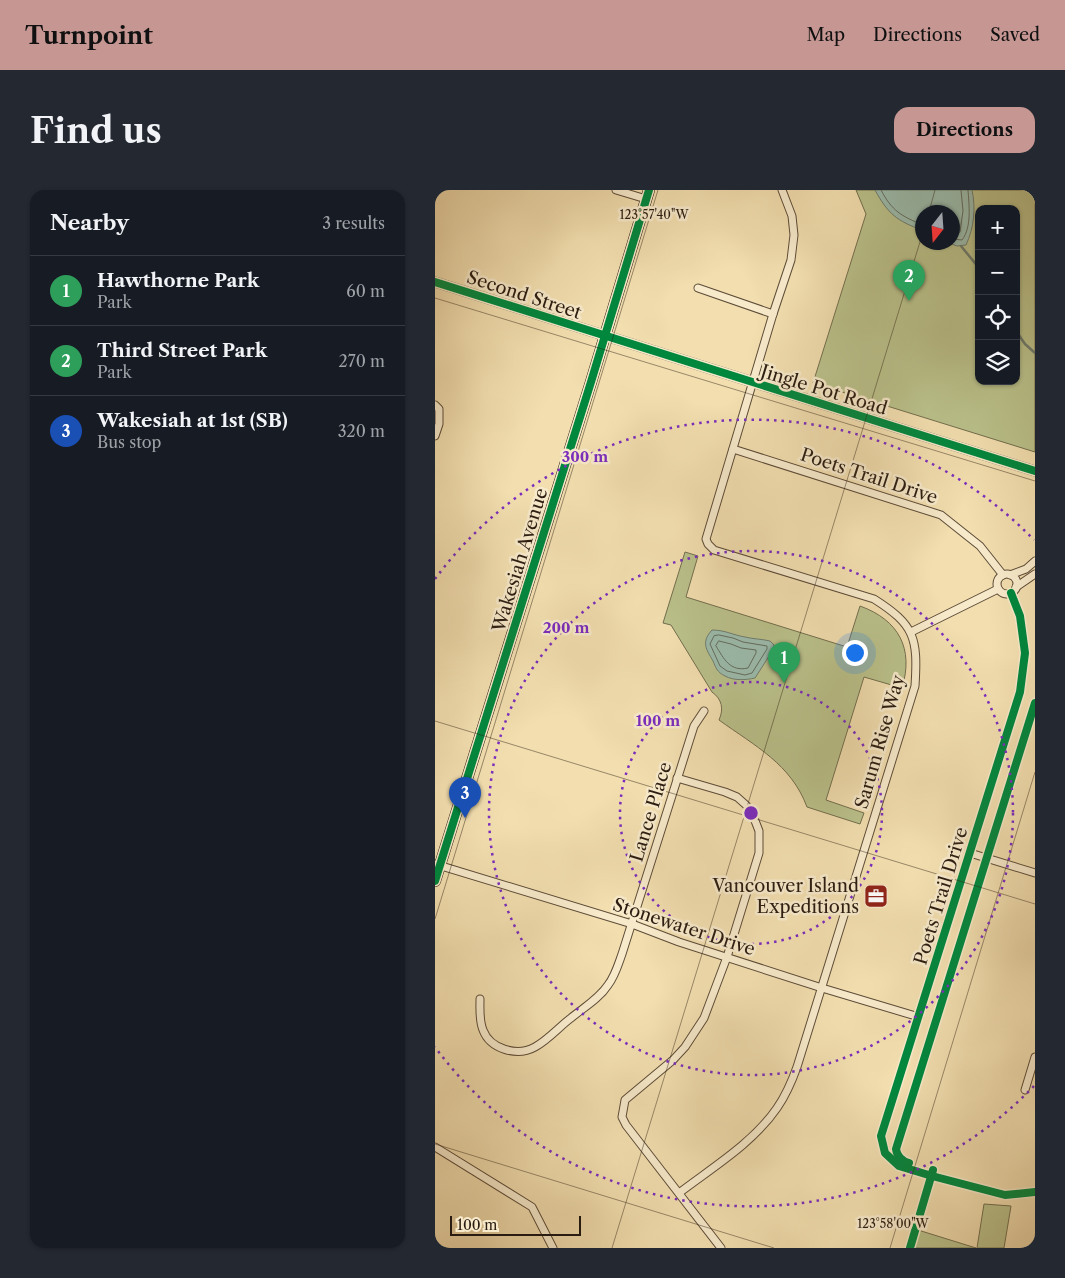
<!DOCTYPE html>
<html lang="en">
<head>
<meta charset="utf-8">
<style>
	body { margin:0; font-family:"Libre Caslon Text",serif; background:#242831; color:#f1f3f6 }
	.controls { position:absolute; right:15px; top:15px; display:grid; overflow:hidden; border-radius:10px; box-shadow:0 1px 4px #0004 }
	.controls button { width:45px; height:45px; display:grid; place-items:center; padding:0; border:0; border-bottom:1px solid #363941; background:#171b24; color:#f1f3f6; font:25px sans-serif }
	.compass { position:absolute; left:480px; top:15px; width:45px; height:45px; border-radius:50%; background:#171b24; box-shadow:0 1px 4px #0004; rotate:197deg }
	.scale { position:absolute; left:15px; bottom:12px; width:131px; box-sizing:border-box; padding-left:5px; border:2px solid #2b1c11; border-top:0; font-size:14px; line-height:18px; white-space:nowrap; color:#2b1c11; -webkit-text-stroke:4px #f7eacb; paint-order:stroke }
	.you { position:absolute; left:419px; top:462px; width:18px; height:18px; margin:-12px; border:4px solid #fff; border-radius:50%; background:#1a73e8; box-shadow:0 0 0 8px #1a73e833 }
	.badge { display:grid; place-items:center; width:32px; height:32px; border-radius:50%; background:#c59692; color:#fff; font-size:16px; font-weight:700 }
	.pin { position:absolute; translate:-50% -41px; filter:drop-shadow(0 1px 2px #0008) }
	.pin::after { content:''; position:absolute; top:26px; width:18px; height:15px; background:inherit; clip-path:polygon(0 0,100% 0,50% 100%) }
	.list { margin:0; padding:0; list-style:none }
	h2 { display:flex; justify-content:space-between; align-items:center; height:65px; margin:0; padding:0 20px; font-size:21px }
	h2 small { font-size:16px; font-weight:400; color:#9ea1a6 }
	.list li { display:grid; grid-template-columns:32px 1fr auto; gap:15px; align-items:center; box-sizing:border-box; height:70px; padding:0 20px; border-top:1px solid #363941 }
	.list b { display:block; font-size:19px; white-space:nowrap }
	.list p { margin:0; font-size:16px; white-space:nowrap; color:#9ea1a6 }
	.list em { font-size:16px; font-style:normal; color:#9ea1a6 }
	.icon { flex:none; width:28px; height:28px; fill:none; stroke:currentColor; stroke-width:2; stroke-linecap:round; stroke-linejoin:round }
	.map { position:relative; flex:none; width:600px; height:1058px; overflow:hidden; border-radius:15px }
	header { display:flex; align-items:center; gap:30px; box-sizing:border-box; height:70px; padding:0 25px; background:#c59692; color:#111 }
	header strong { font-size:24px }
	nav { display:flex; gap:28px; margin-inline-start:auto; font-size:18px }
	.intro { display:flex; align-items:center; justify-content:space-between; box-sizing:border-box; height:120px; padding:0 30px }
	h1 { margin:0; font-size:35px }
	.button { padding:12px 22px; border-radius:15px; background:#c59692; color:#111; font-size:18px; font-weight:700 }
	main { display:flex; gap:30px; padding:0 30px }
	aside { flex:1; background:#171b24; border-radius:15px; box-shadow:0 1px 4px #0004 }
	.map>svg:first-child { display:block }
</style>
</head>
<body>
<header>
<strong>Turnpoint</strong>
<nav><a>Map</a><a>Directions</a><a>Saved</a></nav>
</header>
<div class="intro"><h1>Find us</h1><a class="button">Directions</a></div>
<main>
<aside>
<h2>Nearby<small>3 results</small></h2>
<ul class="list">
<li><span class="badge" style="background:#2e9e5b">1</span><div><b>Hawthorne Park</b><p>Park</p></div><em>60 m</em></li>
<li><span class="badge" style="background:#2e9e5b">2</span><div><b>Third Street Park</b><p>Park</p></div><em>270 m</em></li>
<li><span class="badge" style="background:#1a4fb4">3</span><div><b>Wakesiah at 1st (SB)</b><p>Bus stop</p></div><em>320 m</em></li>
</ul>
</aside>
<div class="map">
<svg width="600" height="1058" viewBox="0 0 600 1058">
	<rect width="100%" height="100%" fill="#f2deaf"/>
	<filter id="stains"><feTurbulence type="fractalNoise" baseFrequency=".004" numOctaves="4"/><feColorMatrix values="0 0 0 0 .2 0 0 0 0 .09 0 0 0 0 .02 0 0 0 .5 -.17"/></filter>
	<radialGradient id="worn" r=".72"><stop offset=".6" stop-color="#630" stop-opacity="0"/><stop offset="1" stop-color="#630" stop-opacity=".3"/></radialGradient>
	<g fill="#bac18b" stroke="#726e4e" fill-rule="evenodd">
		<path d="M421,0H600V262L378,193L431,24ZM544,19H581V191H544ZM488,22H518V52H488Z"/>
		<path d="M250,362L263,366L251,407L412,457L425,416C464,430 479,459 467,498L429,487L391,610L429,623L425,634L372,617C356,574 320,556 284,530C289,519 287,509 277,502L236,435L228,433Z"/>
		<path d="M549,1014L576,1016L569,1058H542Z"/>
		<path d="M483,1040L541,1058H477Z"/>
	</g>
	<g fill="#9bbcad" stroke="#6e7c6f">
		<path d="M440,0H537C541,18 539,38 531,55L522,56L514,53L518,52V22H488L487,40C462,31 453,24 440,0Z"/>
		<path d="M277,440C290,440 298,445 310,447C318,449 327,449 335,451L339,455L338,460L320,488C311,490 299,491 290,486C282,482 281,478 278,471C271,459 266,452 277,440Z"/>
	</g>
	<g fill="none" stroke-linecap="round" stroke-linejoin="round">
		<g stroke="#636c5f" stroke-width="1">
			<path d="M446,0C457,21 466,26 488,35"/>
			<path d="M518,42L522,44L525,42L528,21L526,0"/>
			<path d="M518,49L527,50C537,37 534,15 533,0"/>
			<path d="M284,445L298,448L308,452L332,456V459L317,483L310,485L292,481L285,476L275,454L279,446Z"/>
			<path d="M284,451L296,454L306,458L321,460V463L313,478C295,482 289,469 281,456Z"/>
		</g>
		<g stroke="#6e7c6f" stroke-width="2.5">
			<path d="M526,56L544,78"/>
			<path d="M581,141L590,154L600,163"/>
		</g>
		<g stroke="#5d4c38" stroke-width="9">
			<g id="minor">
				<path d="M181,0L211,9"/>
				<path d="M263,98L338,124"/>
				<path d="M0,215L4,219V234L0,246"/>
				<path d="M298,259L506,325L545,356L568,385"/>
				<circle cx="572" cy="394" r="10"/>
				<path d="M575,385L591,379L600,371"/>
				<path d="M581,397L600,384"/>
				<path d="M576,403L585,426L590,463L585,502L446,946L450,963L464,976L497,986L570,1005L600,1002"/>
				<path d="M476,442L563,399"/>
				<path d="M242,588L290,602L302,607L311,615L317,623L324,641V663L292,767L269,828L250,857L238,870L190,910L187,927L191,935L286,1058"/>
				<path d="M535,663L600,683"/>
				<path d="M0,674L197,734L244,752L387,798L484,827"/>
				<path d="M45,809C45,819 44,830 48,840C55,859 82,867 100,857C113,850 124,837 136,828C148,818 164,809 173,795C180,786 183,775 187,764L259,536L269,521"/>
				<path d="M590,900L600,867"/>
				<path d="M0,957L97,1017L118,1058"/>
				<path d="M244,1003C278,977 318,953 342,918C351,905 357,891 362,877L480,496C483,448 480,435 439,409L279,360L273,354L271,349L338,124L356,70L359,45L357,26L347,0"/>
			</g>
		</g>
		<g stroke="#5d4c38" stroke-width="11">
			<path id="tertiary" d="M0,92L600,281"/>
		</g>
		<g stroke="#2b1c11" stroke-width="12">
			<path id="secondary" d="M0,691L156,192L214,0"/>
		</g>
		<use href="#minor" stroke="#f7eacb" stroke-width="7"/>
		<use href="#tertiary" stroke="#f7eacb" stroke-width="9"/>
		<use href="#secondary" stroke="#f7eacb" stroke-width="10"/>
		<g stroke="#f7eacb" stroke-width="11">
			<g id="cycleway">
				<path d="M0,92L600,281"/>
				<path d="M576,403L585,426L590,463L585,502L446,946L450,963L464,976L497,986L570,1005L600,1002"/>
				<path d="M0,691L156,192L214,0"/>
				<path d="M474,973C467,971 462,966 461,959L600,513"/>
				<path d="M475,1058L498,980"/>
			</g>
		</g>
		<use href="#cycleway" stroke="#00873e" stroke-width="8"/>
	</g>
	<path fill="none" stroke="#2b1c11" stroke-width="1" stroke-opacity="0.45" d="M494,22L500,0M0,108L600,291M0,531L600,714M0,729L223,0M0,954L339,1058M177,1058L488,42M455,1058L600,582"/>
	<g fill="none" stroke="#7b2cbf" stroke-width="2.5" stroke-dasharray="2.5 5">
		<circle cx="316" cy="623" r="131"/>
		<circle cx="316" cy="623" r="262"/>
		<path d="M599 896A393 393 0 0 1 0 857M0 389A393 393 0 0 1 599 350"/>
	</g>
	<defs>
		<g id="office-square" transform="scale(1.25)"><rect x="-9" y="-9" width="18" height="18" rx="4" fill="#8f2418" stroke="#f7eacb"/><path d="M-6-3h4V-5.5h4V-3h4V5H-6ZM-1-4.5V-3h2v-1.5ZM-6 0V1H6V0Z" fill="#fff"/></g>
	</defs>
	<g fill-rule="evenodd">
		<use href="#office-square" x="441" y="706"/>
	</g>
	<g text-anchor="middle" stroke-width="5" stroke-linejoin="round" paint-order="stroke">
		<g font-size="18" fill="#2b1c11" stroke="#f7eacb">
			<text transform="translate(89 105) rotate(18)" y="6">Second Street</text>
			<text transform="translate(389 200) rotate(17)" y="6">Jingle Pot Road</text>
			<text transform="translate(434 286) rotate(18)" y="6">Poets Trail Drive</text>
			<text transform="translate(85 370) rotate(-73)" y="6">Wakesiah Avenue</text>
			<text transform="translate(445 552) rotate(-74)" y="6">Sarum Rise Way</text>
			<text transform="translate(216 622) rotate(-73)" y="6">Lance Place</text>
			<text transform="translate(506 706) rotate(-73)" y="6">Poets Trail Drive</text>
			<text transform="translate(249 737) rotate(18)" y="6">Stonewater Drive</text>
		</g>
		<g font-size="18" fill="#2b1c11" stroke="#f7eacb" text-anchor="end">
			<text x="424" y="702">Vancouver Island<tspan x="424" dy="21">Expeditions</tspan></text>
		</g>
	</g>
	<g font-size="12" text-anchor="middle" fill="#2b1c11" stroke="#f7eacb" stroke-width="5" stroke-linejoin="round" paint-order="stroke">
		<text x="219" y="29">123°57'40"W</text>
		<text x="458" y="1038">123°58'00"W</text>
	</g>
	<circle cx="316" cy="623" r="8" fill="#7b2cbf" stroke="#f7eacb" stroke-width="2.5"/>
	<g font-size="15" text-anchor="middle" font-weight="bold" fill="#7b2cbf" stroke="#f7eacb" stroke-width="5" stroke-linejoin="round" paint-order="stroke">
		<text x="150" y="272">300 m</text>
		<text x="131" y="443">200 m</text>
		<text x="223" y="536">100 m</text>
	</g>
	<rect width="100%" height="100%" filter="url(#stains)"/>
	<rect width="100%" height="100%" fill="url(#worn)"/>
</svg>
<div class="controls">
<button>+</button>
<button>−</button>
<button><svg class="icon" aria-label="locate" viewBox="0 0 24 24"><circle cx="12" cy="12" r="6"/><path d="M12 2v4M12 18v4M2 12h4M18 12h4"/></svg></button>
<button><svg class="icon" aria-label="layers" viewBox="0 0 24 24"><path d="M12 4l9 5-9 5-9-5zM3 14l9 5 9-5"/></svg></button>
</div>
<svg class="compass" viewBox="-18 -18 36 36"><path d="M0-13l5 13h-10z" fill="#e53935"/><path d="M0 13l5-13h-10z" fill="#9ea1a6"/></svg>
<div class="scale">100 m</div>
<div class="you"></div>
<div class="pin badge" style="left:349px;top:493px;background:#2e9e5b">1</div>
<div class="pin badge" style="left:474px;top:111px;background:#2e9e5b">2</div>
<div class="pin badge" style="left:30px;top:628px;background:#1a4fb4">3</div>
</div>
</main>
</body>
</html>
